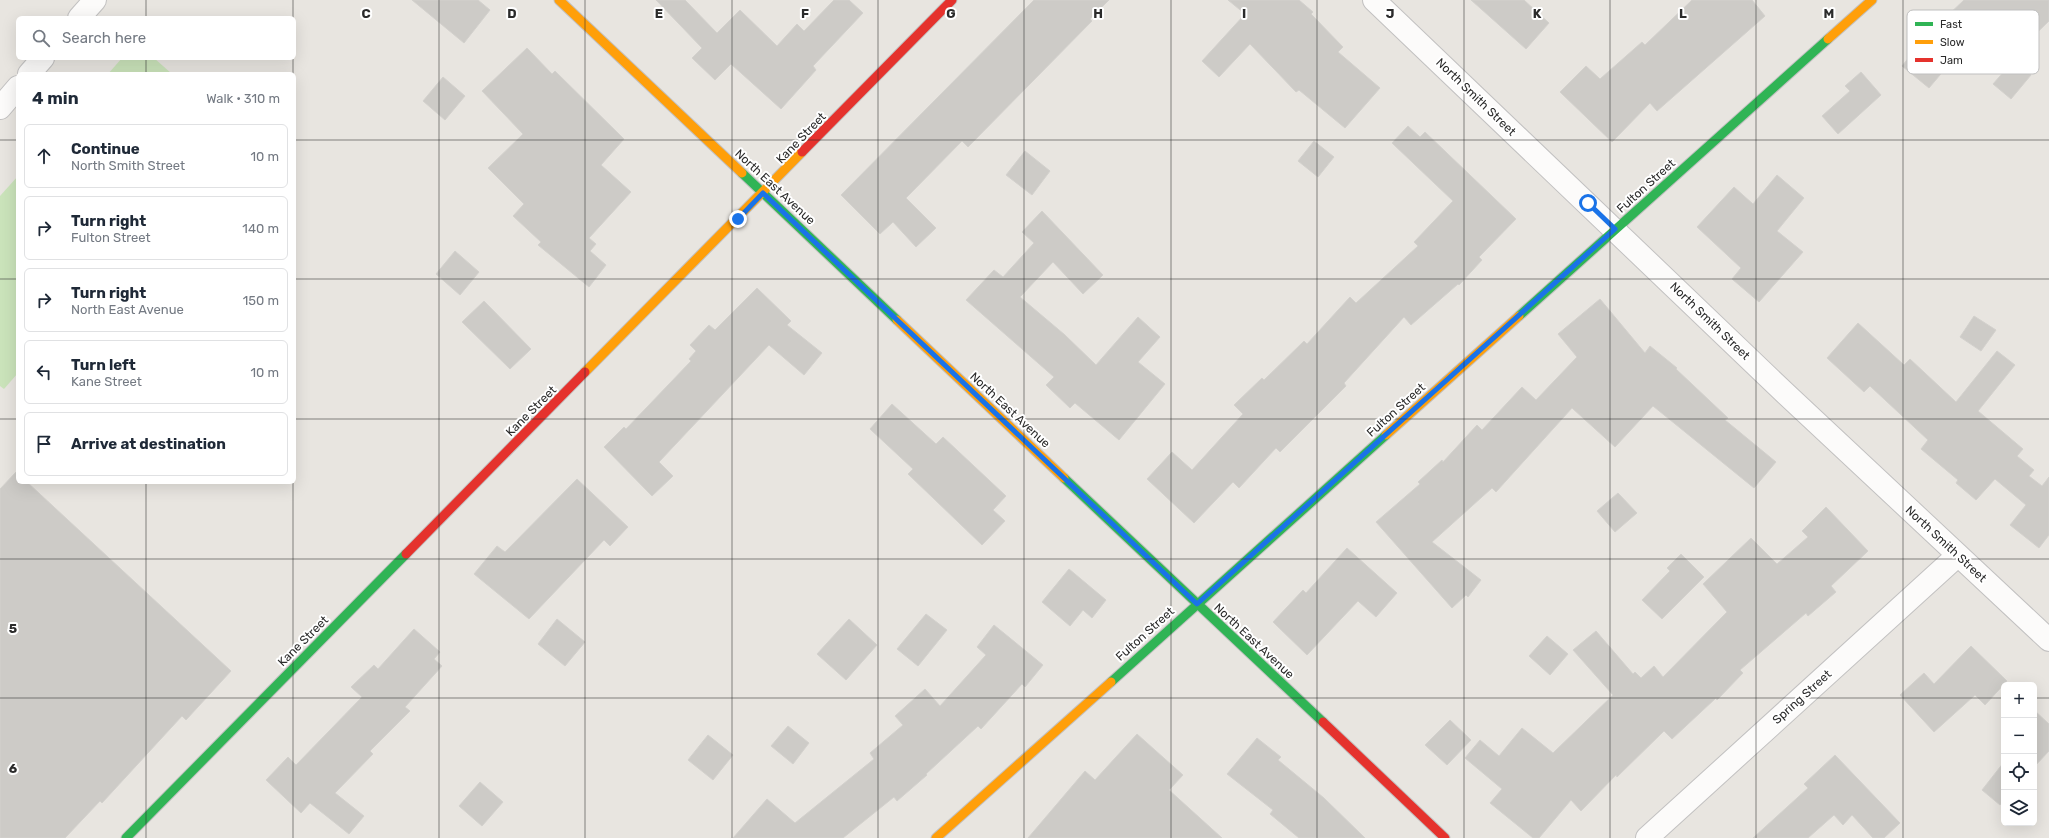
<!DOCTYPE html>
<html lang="en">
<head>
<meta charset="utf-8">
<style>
	body { margin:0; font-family:Rubik,sans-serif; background:#f2f2f3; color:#1f2937 }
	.controls { position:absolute; right:12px; bottom:12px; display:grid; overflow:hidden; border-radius:6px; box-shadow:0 4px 16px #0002 }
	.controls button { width:36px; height:36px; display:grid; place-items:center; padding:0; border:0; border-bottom:1px solid #e0e1e3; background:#fff; color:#1f2937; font:20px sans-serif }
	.stop { position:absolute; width:12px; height:12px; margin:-9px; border:3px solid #1a73e8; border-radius:50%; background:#fff }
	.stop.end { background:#1a73e8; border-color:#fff; box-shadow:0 1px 4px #0008 }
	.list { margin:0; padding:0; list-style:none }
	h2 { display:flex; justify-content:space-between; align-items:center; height:52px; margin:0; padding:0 16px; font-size:17px }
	h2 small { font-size:13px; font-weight:400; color:#747a83 }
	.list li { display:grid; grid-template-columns:26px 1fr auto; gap:12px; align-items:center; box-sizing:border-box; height:64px; margin:0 8px 8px; padding:0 8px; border:1px solid #e0e1e3; border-radius:6px }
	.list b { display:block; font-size:15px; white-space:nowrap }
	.list p { margin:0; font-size:13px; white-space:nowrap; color:#747a83 }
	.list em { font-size:13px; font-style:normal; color:#747a83 }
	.icon { flex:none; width:22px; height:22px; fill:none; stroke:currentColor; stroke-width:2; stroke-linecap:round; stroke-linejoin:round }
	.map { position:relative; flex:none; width:2049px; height:838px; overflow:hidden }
	.search { position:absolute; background:#fff; box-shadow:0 4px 16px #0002; left:16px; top:16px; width:280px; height:44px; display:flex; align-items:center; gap:10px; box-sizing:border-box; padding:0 14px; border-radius:6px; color:#747a83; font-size:15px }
	.panel { position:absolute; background:#fff; box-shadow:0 4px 16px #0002; left:16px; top:72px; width:280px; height:412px; border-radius:6px }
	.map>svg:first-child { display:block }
</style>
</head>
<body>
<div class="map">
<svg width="2049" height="838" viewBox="0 0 2049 838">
	<rect width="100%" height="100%" fill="#e8e5e0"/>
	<g fill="#cae3ba">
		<path d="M122,58H154L172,74H108Z"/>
		<path d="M18,176V373L4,389L0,386V196Z"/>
	</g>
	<g fill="#cdcbc7" stroke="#d3d1cd">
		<path d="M412,0H478L490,10L464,43Z"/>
		<path d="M656,0H685L717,33L740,10L777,46L797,24L804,31L834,0H849L863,13L813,66L816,70L781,109L731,64L715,80L692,58L702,48Z"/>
		<path d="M1034,0H1109L1090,19L1092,21L968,147L962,141L906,198L936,228L916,247L893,222L880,234L841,195Z"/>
		<path d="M1228,0H1299L1313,12L1311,14L1343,47L1338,52L1380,88L1345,128L1299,90L1296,92L1250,44L1219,77L1202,61L1245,14Z"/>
		<path d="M1471,0H1524L1549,23L1526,49Z"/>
		<path d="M1692,0H1752L1765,16L1657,111L1650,103L1612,142L1560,92L1586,66L1600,79L1642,42L1645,45Z"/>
		<path d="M1964,0H2049V21L2010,59L1984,34L1970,46L1967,43L1929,88L1902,66L1927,35Z"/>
		<path d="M527,48L552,74L555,71L624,139L601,165L631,192L589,238L596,244L590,251L606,265L589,287L538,245L541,242L513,216L524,204L488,168L523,134L482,91Z"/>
		<path d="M2014,60L2031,75L2011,99L1993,84Z"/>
		<path d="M1861,72L1881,95L1838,134L1822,116L1850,91L1845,86Z"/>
		<path d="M443,77L465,96L445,120L423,101Z"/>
		<path d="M1408,126L1420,137L1425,132L1516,219L1479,257L1482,260L1459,285L1458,284L1411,325L1404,317L1344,383L1346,386L1280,452L1276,448L1239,488L1233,482L1194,523L1147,479L1172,452L1192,470L1243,414L1234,405L1262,378L1264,380L1304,341L1307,344L1350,297L1356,303L1418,246L1414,242L1453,201L1392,143Z"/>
		<path d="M1314,141L1334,157L1318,177L1298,161Z"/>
		<path d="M1025,151L1050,171L1032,195L1006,175Z"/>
		<path d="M1777,175L1804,198L1777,231L1803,252L1759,302L1732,279L1741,268L1697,227L1734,187L1753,204Z"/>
		<path d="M1042,211L1103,275L1083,294L1053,262L1020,297L1065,335L1096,365L1138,317L1160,337L1138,362L1165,384L1119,440L1075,403L1070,408L1046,385L1054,377L966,300L994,270L1003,277L1034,243L1022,232Z"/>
		<path d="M455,251L479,272L460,295L436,274Z"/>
		<path d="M757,288L791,321L787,325L822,353L804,375L769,345L659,462L673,476L652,496L604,447L624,427L626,429L691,361L689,359L696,351L690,345L709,325L715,330Z"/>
		<path d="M1600,299L1645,353L1650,346L1677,368L1676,369L1728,418L1725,420L1776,462L1754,488L1653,406L1615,447L1572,408L1496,492L1492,488L1432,542L1481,580L1468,597L1466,595L1452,608L1376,522L1420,484L1418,482L1442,460L1443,462L1477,425L1482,430L1522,387L1536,400L1577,357L1558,334Z"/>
		<path d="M484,301L531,349L510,369L462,322Z"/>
		<path d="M1974,316L1996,330L1981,351L1960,337Z"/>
		<path d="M1858,323L1904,365L1910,359L1956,402L1997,351L2015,365L1978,411L2023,449L2017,456L2034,470L2029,476L2042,486L2049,477V535L2039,548L2010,525L2026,505L1995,479L1976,500L1956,483L1958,480L1921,449L1928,440L1870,386L1864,392L1827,358Z"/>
		<path d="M892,404L936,444L943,437L1006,496L993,510L1005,521L982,545L908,474L913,469L870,429Z"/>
		<path d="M16,472L18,482H27L231,671L186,720L182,716L102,803L100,801L65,838H0V489Z"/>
		<path d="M577,479L628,527L610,546L604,540L529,619L474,574L497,546L505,552Z"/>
		<path d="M1618,493L1637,513L1615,532L1597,511Z"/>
		<path d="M1826,507L1868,551L1831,586L1836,592L1808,616L1806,613L1740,670L1743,673L1717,700L1716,698L1672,739L1664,731L1617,777L1616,775L1581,811L1571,800L1539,838H1533L1490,803L1502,789L1465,758L1480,740L1499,756L1522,728L1553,753L1613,695L1573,650L1596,631L1633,674L1635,672L1641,678L1654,666L1663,677L1727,612L1703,584L1751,538L1777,564L1808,537L1802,531Z"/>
		<path d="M1347,548L1397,593L1376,617L1358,601L1307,655L1273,622L1303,590L1306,593Z"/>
		<path d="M1681,554L1704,577L1662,619L1642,600L1670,571L1667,568Z"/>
		<path d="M1069,569L1106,600L1092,618L1083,610L1070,626L1042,602Z"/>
		<path d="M926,614L947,630L918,666L897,649Z"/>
		<path d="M557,619L585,642L565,666L538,644Z"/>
		<path d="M849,619L877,645L846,680L817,654Z"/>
		<path d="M994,625L1043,665L1025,687L1022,684L981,729L978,726L926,774L927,775L897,801L894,797L843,838H733L767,799L795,823L874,759L870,753L903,725L895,716L925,689L940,706L986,655L977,647Z"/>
		<path d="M414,629L440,652L434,659L442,666L405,707L410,711L370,751L373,754L335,793L364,816L349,834L310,803L301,813L266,780L288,757L296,765L362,697L351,687L374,665L378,669Z"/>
		<path d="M1547,636L1568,654L1550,675L1529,656Z"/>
		<path d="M1971,646L2007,681L1985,705L1975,695L1934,732L1900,695L1924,673L1934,684Z"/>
		<path d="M2034,710L2049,724V751L2034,767Z"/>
		<path d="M1450,720L1471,740L1447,765L1425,745Z"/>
		<path d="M788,726L809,743L793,764L771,746Z"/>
		<path d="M1137,734L1183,775L1169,790L1222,838H1028L1085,771L1095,780Z"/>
		<path d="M708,735L733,755L713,780L688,760Z"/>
		<path d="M1257,738L1281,757L1278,760L1324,798L1365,838H1299L1270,814L1273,810L1227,774Z"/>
		<path d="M1835,755L1900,823L1884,838H1873L1852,815L1843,825L1834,815L1808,838H1753L1808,788L1804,784Z"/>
		<path d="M2004,762V800L2000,805L1982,790Z"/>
		<path d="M480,782L503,802L482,826L459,806Z"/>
	</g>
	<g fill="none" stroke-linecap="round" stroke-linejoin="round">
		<g stroke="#c2c1c1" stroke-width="24">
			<g id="street">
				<path d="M1374,0L1786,394L2049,640"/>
				<path d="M79,18L95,0"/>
				<path d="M29,74L43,58"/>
				<path d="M0,108L18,87"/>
				<path d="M1647,838L1957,556"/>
			</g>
		</g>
		<g stroke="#c2c1c1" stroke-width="11">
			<g id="fast">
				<path d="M742,173L897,320"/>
				<path d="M1519,316L1828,39"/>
				<path d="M1064,478L1323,722"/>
				<path d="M1111,682L1386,435"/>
				<path d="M126,838L406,554"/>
			</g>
		</g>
		<g stroke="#c2c1c1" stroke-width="11">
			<g id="slow">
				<path d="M559,0L742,173"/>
				<path d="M1828,39L1872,0"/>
				<path d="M897,320L1064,478"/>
				<path d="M585,372L802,152"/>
				<path d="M1386,435L1519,316"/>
				<path d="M936,838L1111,682"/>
			</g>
		</g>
		<g stroke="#c2c1c1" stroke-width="11">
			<g id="jam">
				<path d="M802,152L952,0"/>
				<path d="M406,554L585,372"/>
				<path d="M1323,722L1445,838"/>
			</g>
		</g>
		<use href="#street" stroke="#fcfbfa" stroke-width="22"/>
		<use href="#fast" stroke="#30b455" stroke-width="9"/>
		<use href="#slow" stroke="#ff9f0a" stroke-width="9"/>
		<use href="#jam" stroke="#e5322d" stroke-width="9"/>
	</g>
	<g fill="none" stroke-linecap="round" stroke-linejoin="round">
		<path stroke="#1a73e8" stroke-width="5" d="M738,219L763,193L1197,604L1615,229L1588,203"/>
	</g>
	<path fill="none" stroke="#2b2b2b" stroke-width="1" stroke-opacity="0.55" d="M146,0V18M293,0V18M439,0V838M585,0V838M732,0V838M878,0V838M1024,0V838M1171,0V838M1317,0V838M1464,0V838M1610,0V838M1756,0V838M1903,0V838M146,58V74M293,58V74M0,140H18M294,140H2049M0,279H18M294,279H2049M0,419H18M294,419H2049M146,482V838M293,482V838M0,559H2049M0,698H2004M2034,698H2049"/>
	<g text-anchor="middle" stroke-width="4" stroke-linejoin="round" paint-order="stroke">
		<g font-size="12" fill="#2b2b2b" stroke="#fff">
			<text transform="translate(1476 97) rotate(44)" y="4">North Smith Street</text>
			<text transform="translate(801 138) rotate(-46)" y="4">Kane Street</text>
			<text transform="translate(1646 186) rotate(-42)" y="4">Fulton Street</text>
			<text transform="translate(775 187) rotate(43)" y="4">North East Avenue</text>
			<text transform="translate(1710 321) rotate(44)" y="4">North Smith Street</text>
			<text transform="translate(1010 410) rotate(43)" y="4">North East Avenue</text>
			<text transform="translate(1396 410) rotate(-42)" y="4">Fulton Street</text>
			<text transform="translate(531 411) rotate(-45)" y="4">Kane Street</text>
			<text transform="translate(1946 544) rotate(43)" y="4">North Smith Street</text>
			<text transform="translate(1145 634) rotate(-42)" y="4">Fulton Street</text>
			<text transform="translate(303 641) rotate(-45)" y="4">Kane Street</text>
			<text transform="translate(1254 641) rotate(43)" y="4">North East Avenue</text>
			<text transform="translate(1802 697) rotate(-42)" y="4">Spring Street</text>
		</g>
	</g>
	<rect x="1907" y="10" width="132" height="64" rx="6" fill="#fff" stroke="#bfbfbf" stroke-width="1"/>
	<rect x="1915" y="22" width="18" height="4" fill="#30b455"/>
	<rect x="1915" y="40" width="18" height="4" fill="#ff9f0a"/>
	<rect x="1915" y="58" width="18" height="4" fill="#e5322d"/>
	<g font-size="11" fill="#2b2b2b">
		<text x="1940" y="28">Fast</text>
		<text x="1940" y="46">Slow</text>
		<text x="1940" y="64">Jam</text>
	</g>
	<g font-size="13" text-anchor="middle" font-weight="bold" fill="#2b2b2b" stroke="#fff" stroke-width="4" stroke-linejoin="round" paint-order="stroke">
		<text x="366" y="18">C</text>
		<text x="512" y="18">D</text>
		<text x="659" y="18">E</text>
		<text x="805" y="18">F</text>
		<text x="951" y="18">G</text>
		<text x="1098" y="18">H</text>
		<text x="1244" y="18">I</text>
		<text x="1390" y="18">J</text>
		<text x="1537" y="18">K</text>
		<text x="1683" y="18">L</text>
		<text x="1829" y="18">M</text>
		<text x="13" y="633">5</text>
		<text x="13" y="773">6</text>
	</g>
</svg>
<div class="controls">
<button>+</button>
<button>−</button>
<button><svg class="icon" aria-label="locate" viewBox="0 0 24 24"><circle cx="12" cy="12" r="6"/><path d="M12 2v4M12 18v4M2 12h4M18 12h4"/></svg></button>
<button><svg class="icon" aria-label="layers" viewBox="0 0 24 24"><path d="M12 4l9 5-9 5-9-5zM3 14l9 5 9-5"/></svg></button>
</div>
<div class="stop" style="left:1588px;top:203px"></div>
<div class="stop end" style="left:738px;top:219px"></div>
<div class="search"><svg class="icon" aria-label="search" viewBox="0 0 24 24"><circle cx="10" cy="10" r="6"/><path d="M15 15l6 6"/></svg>Search here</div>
<section class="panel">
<h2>4 min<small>Walk · 310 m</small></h2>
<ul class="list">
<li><svg class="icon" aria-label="ahead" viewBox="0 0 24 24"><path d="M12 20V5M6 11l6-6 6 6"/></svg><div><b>Continue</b><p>North Smith Street</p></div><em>10 m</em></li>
<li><svg class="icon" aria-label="right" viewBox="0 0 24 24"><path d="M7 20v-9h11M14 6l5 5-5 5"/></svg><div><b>Turn right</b><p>Fulton Street</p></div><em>140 m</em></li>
<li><svg class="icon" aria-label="right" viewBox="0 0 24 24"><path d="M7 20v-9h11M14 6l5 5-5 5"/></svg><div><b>Turn right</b><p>North East Avenue</p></div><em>150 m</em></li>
<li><svg class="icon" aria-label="left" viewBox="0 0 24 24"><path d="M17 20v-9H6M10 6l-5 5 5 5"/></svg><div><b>Turn left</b><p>Kane Street</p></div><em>10 m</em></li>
<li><svg class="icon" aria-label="arrive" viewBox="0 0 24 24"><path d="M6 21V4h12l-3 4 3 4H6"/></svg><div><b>Arrive at destination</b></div></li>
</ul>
</section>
</div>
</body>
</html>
